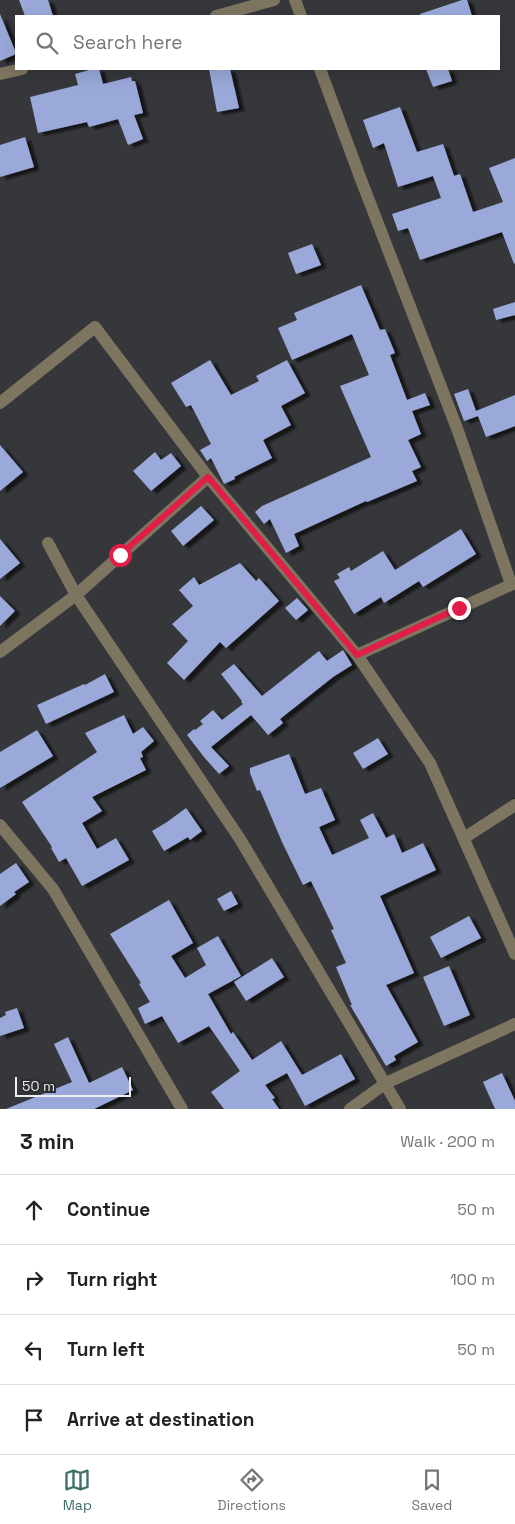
<!DOCTYPE html>
<html lang="en">
<head>
<meta charset="utf-8">
<style>
	body { margin:0; font-family:"Space Grotesk",sans-serif; background:#f6f6f6; color:#222 }
	.scale { position:absolute; left:15px; bottom:12px; width:116px; box-sizing:border-box; padding-left:5px; border:2px solid #edeef0; border-top:0; font-size:14px; line-height:18px; white-space:nowrap; color:#edeef0; -webkit-text-stroke:4px #2c2d2f; paint-order:stroke }
	.stop { position:absolute; width:15px; height:15px; margin:-11px; border:4px solid #e11d48; border-radius:50%; background:#fff }
	.stop.end { background:#e11d48; border-color:#fff; box-shadow:0 1px 5px #0008 }
	.list { margin:0; padding:0; list-style:none }
	h2 { display:flex; justify-content:space-between; align-items:center; height:65px; margin:0; padding:0 20px; font-size:21px }
	h2 small { font-size:16px; font-weight:400; color:#767676 }
	.list li { display:grid; grid-template-columns:32px 1fr auto; gap:15px; align-items:center; box-sizing:border-box; height:70px; padding:0 20px; border-top:1px solid #e0e0e0 }
	.list b { display:block; font-size:19px; white-space:nowrap }
	.list em { font-size:16px; font-style:normal; color:#767676 }
	.icon { flex:none; width:28px; height:28px; fill:none; stroke:currentColor; stroke-width:2; stroke-linecap:round; stroke-linejoin:round }
	.map { position:relative; flex:none; width:515px; height:1109px; overflow:hidden }
	.search { position:absolute; background:#fff; box-shadow:0 5px 20px #0002; left:15px; right:15px; top:15px; height:55px; display:flex; align-items:center; gap:12px; box-sizing:border-box; padding:0 18px; border-radius:0px; color:#767676; font-size:19px }
	.sheet { height:345px; background:#fff }
	nav { display:flex; justify-content:space-around; align-items:center; box-sizing:border-box; height:70px; border-top:1px solid #e0e0e0; background:#fff; font-size:14px; color:#767676 }
	nav a { display:grid; justify-items:center; gap:2px }
	nav .on { color:#3d6f66 }
	.map>svg:first-child { display:block }
</style>
</head>
<body>
<div class="map">
<svg width="515" height="1109" viewBox="0 0 515 1109">
	<defs>
		<filter id="shadow"><feDropShadow dx="5.5" dy="3" stdDeviation="1" flood-color="#0009"/></filter>
	</defs>
	<rect width="100%" height="100%" fill="#36373a"/>
	<g fill="#9aa9da" filter="url(#shadow)">
		<path d="M19,0H48L53,16H25Z"/>
		<path d="M462,0H467L472,16H420V14Z"/>
		<path d="M0,14L16,53V54L0,61Z"/>
		<path d="M93,69H99L103,84L131,77L132,81H135L143,113L134,115L143,139L128,145L118,119L89,127L87,122L38,133L30,97L78,85L75,74Z"/>
		<path d="M209,69H230L239,108L217,112Z"/>
		<path d="M426,69H448L452,81L433,87Z"/>
		<path d="M400,107L417,152L443,144L454,176L460,174L473,212L503,202L489,168L515,158V263L514,264L502,232L420,260L408,228L398,231L392,214L441,198L433,176L398,187L384,143L373,148L363,120Z"/>
		<path d="M25,137L34,167L0,177V145Z"/>
		<path d="M312,244L321,265L296,274L288,253Z"/>
		<path d="M361,285L380,330L385,329L395,353L390,355L407,400L425,393L430,405L412,411L421,434L408,440L421,467L412,471L417,481L367,502L366,501L294,534L299,546L286,553L270,519L264,524L255,512L262,506L371,457L340,386L369,375L352,334L292,360L278,328L297,320L294,313Z"/>
		<path d="M515,302V315L496,320L493,309Z"/>
		<path d="M210,360L231,395L259,381L256,376L287,360L305,393L281,406L291,425L263,440L272,458L234,477L235,479L224,484L211,458L207,461L200,450L211,444L191,405L186,407L171,383Z"/>
		<path d="M468,389L476,411L515,395V426L486,437L478,416L464,421L454,394Z"/>
		<path d="M0,445L23,472L0,491Z"/>
		<path d="M155,452L161,460L171,453L181,466L151,491L133,471Z"/>
		<path d="M201,506L214,520L183,546L171,531Z"/>
		<path d="M461,529L476,554L423,587L419,581L384,603L381,597L354,614L334,581L340,578L337,574L349,567L351,571L383,551L395,570Z"/>
		<path d="M0,539L20,563L0,579Z"/>
		<path d="M240,563L256,581L259,578L279,601L226,648L220,642L184,680L167,663L188,641L172,624L193,606L179,590L194,577L199,585Z"/>
		<path d="M0,596L15,611L0,626Z"/>
		<path d="M297,598L308,610L296,620L285,608Z"/>
		<path d="M343,650L352,665L333,677L280,719L283,723L268,735L251,715L211,747L229,766L219,774L204,757L187,735L194,729L195,730L203,724L200,721L213,710L222,720L243,704L241,702L242,701L221,674L234,664L262,696L319,651L327,661Z"/>
		<path d="M105,674L114,692L46,724L37,705L84,684L85,685Z"/>
		<path d="M124,715L133,734L143,727L154,741L141,752L143,757L140,758L146,770L92,797L102,811L82,823L97,849L116,838L129,860L82,886L66,858L59,862L51,848L52,847L22,802L97,752L85,733Z"/>
		<path d="M37,730L53,756L0,788V752Z"/>
		<path d="M378,738L388,754L363,769L353,753Z"/>
		<path d="M289,754L305,794L321,788L335,820L319,827L332,855L369,838L360,820L373,813L386,838L394,834L402,853L423,843L436,870L380,896L414,973L386,985L418,1042L394,1056L396,1060L386,1066L350,1005H352L336,967L346,963L331,930L334,929L311,881L303,885L282,842L260,790L257,791L250,773V768Z"/>
		<path d="M186,808L202,831L190,840L188,837L164,851L152,831L167,822Z"/>
		<path d="M16,863L29,882L14,892L16,894L0,906V874Z"/>
		<path d="M231,891L238,904L224,911L217,899Z"/>
		<path d="M169,900L193,943L171,956L185,978L206,965L197,948L218,936L241,976L208,994L231,1034L233,1032L252,1060L281,1041L302,1075L341,1054L355,1079L305,1106L287,1073L265,1085L275,1098L272,1099L279,1109H224L211,1092L240,1071L209,1026L178,1043L162,1016L145,1024L138,1008L150,1002L139,984L141,983L110,934Z"/>
		<path d="M469,916L481,938L441,958L430,937Z"/>
		<path d="M272,958L284,977L246,1001L234,982Z"/>
		<path d="M449,966L470,1015L444,1026L423,977Z"/>
		<path d="M17,1008L24,1028L0,1036V1018L6,1015L5,1012Z"/>
		<path d="M68,1037L89,1083L122,1067L133,1090L94,1109H6L72,1082L54,1044Z"/>
		<path d="M502,1073L515,1101V1109H495L483,1082Z"/>
	</g>
	<g fill="none" stroke-linecap="round" stroke-linejoin="round">
		<g stroke="#7e7560" stroke-width="12">
			<path d="M295,0L301,16"/>
			<path d="M216,16L274,0"/>
			<path d="M320,69L360,177L458,431L511,584"/>
			<path d="M0,74L22,69"/>
			<path d="M0,403L95,327L208,477"/>
			<path d="M48,543L76,595L240,839L400,1109"/>
			<path d="M0,652L76,595L208,477L357,655L515,583"/>
			<path d="M357,655L430,763L515,954"/>
			<path d="M0,825L53,889L182,1109"/>
			<path d="M464,838L515,805"/>
			<path d="M350,1109L386,1083L515,1024"/>
		</g>
	</g>
	<g fill="none" stroke-linecap="round" stroke-linejoin="round">
		<path stroke="#e11d48" stroke-width="6" d="M120,555L208,477L357,655L459,608"/>
	</g>
</svg>
<div class="scale">50 m</div>
<div class="stop" style="left:120px;top:555px"></div>
<div class="stop end" style="left:459px;top:608px"></div>
<div class="search"><svg class="icon" aria-label="search" viewBox="0 0 24 24"><circle cx="10" cy="10" r="6"/><path d="M15 15l6 6"/></svg>Search here</div>
</div>
<section class="sheet">
<h2>3 min<small>Walk · 200 m</small></h2>
<ul class="list">
<li><svg class="icon" aria-label="ahead" viewBox="0 0 24 24"><path d="M12 20V5M6 11l6-6 6 6"/></svg><div><b>Continue</b></div><em>50 m</em></li>
<li><svg class="icon" aria-label="right" viewBox="0 0 24 24"><path d="M7 20v-9h11M14 6l5 5-5 5"/></svg><div><b>Turn right</b></div><em>100 m</em></li>
<li><svg class="icon" aria-label="left" viewBox="0 0 24 24"><path d="M17 20v-9H6M10 6l-5 5 5 5"/></svg><div><b>Turn left</b></div><em>50 m</em></li>
<li><svg class="icon" aria-label="arrive" viewBox="0 0 24 24"><path d="M6 21V4h12l-3 4 3 4H6"/></svg><div><b>Arrive at destination</b></div></li>
</ul>
</section>
<nav>
<a class="on"><svg class="icon" aria-label="map" viewBox="0 0 24 24"><path d="M3 6l6-2 6 2 6-2v14l-6 2-6-2-6 2zM9 4v14M15 6v14"/></svg>Map</a>
<a><svg class="icon" aria-label="directions" viewBox="0 0 24 24"><path d="M12 3l9 9-9 9-9-9zM9 14v-3h6M13 9l2 2-2 2"/></svg>Directions</a>
<a><svg class="icon" aria-label="saved" viewBox="0 0 24 24"><path d="M7 4h10v16l-5-4-5 4z"/></svg>Saved</a>
</nav>
</body>
</html>
